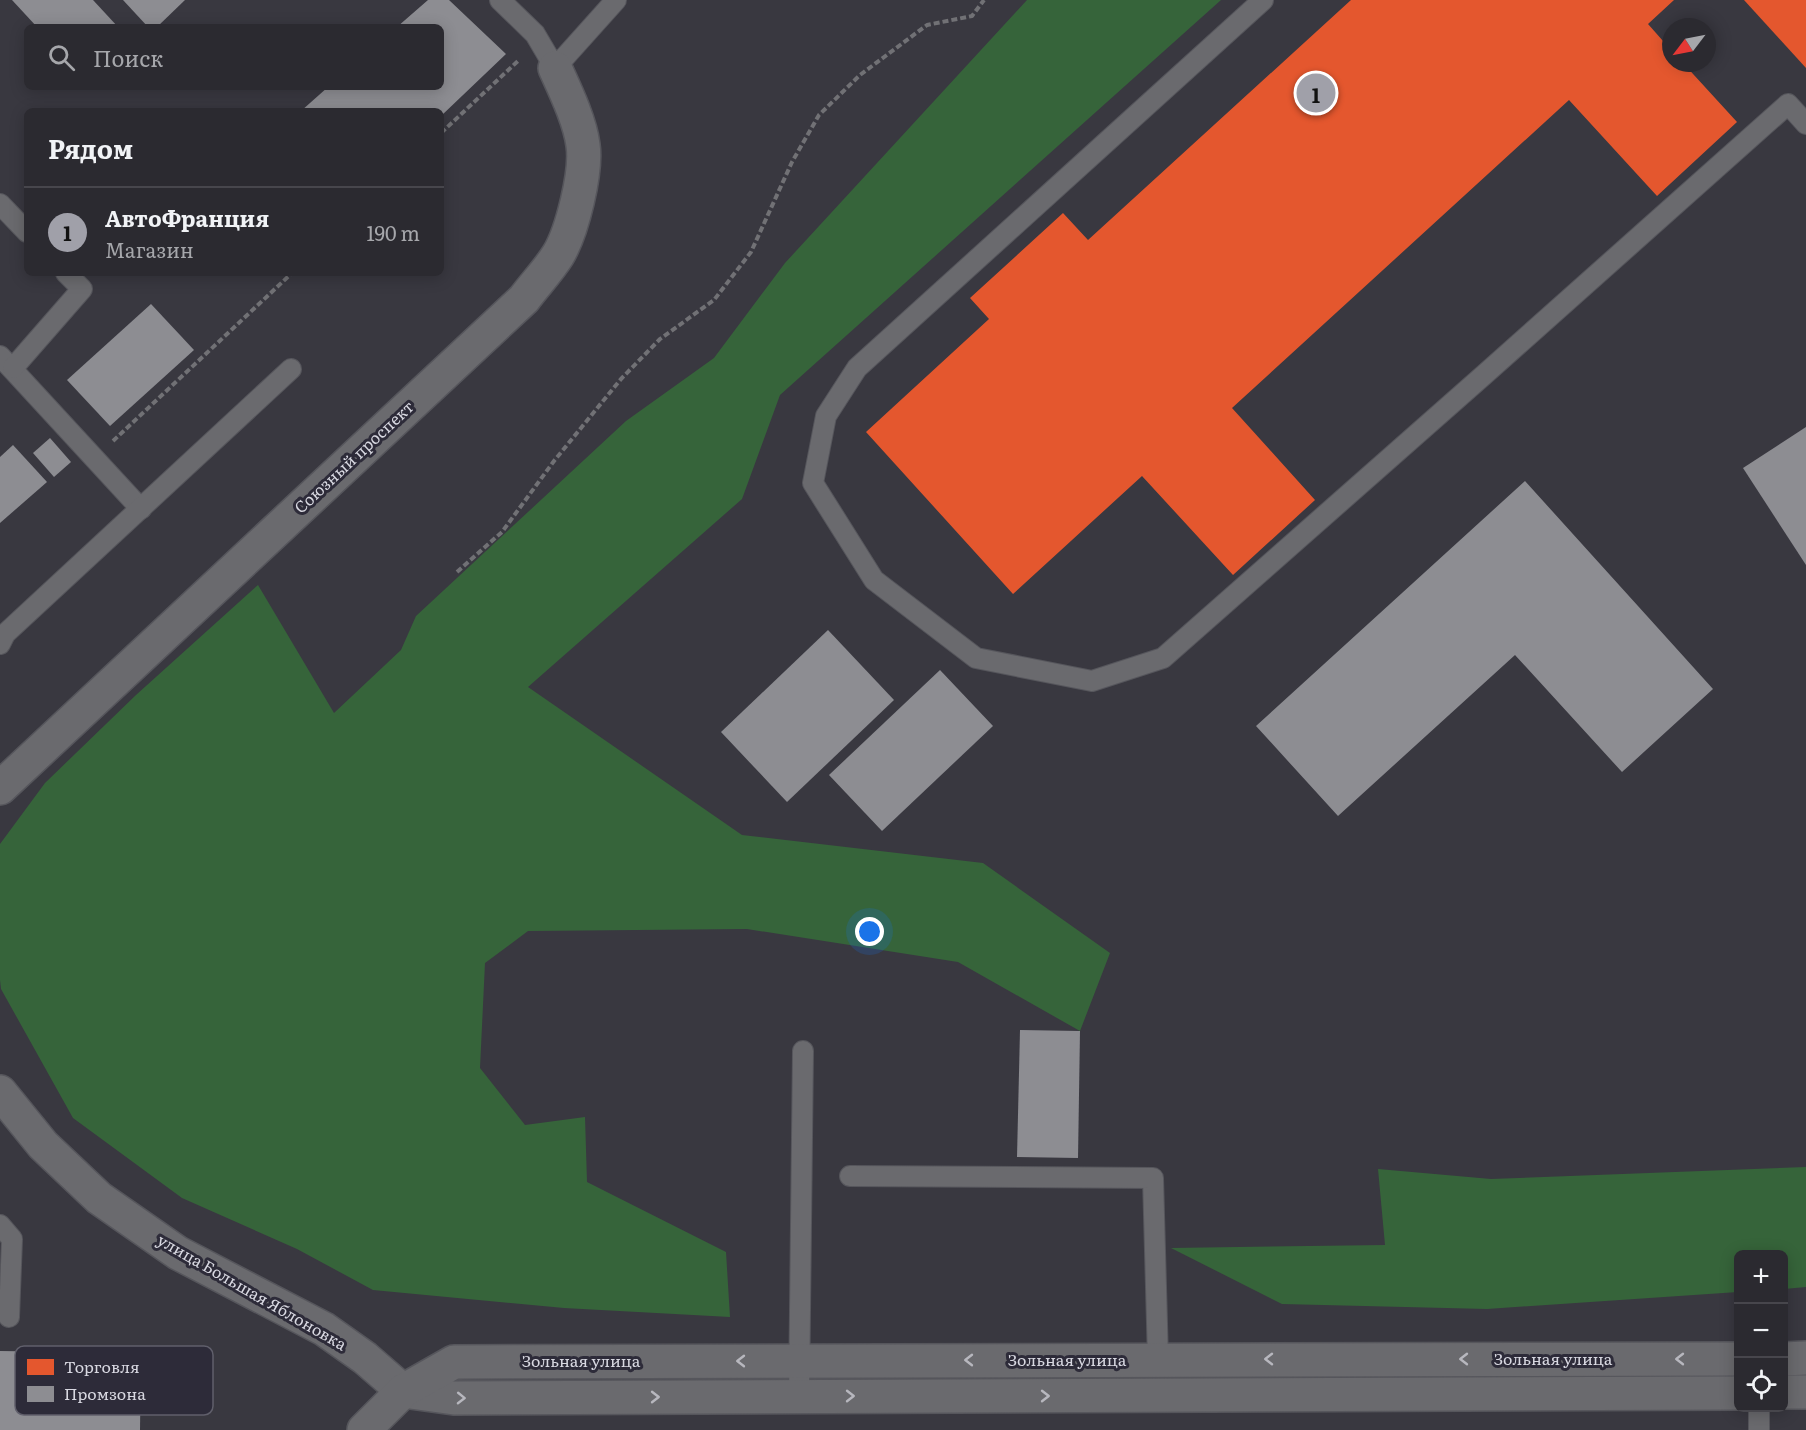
<!DOCTYPE html>
<html lang="ru">
<head>
<meta charset="utf-8">
<style>
	body { margin:0; font-family:Literata,serif; background:#333238; color:#f1f3f6 }
	.controls { position:absolute; right:18px; bottom:18px; display:grid; overflow:hidden; border-radius:9px; box-shadow:0 3px 15px #0003 }
	.controls button { width:54px; height:54px; display:grid; place-items:center; padding:0; border:0; border-bottom:2px solid #47464c; background:#2b2a30; color:#f1f3f6; font:30px sans-serif }
	.compass { position:absolute; left:1662px; top:18px; width:54px; height:54px; border-radius:50%; background:#2b2a30; box-shadow:0 3px 15px #0003; rotate:238deg }
	.you { position:absolute; left:870px; top:932px; width:21px; height:21px; margin:-15px; border:4px solid #fff; border-radius:50%; background:#1a73e8; box-shadow:0 0 0 9px #1a73e833 }
	.badge { display:grid; place-items:center; width:39px; height:39px; border-radius:50%; background:#a0a0a9; color:#111; font-size:20px; font-weight:700 }
	.pin { position:absolute; translate:-50% -50%; border:3px solid #fff; box-shadow:0 2px 6px #0006 }
	.list { margin:0; padding:0; list-style:none }
	h2 { display:flex; justify-content:space-between; align-items:center; height:78px; margin:0; padding:0 24px; font-size:26px }
	h2 small { font-size:20px; font-weight:400; color:#a6a7ab }
	.list li { display:grid; grid-template-columns:39px 1fr auto; gap:18px; align-items:center; box-sizing:border-box; height:90px; padding:0 24px; border-top:2px solid #47464c }
	.list b { display:block; font-size:22px; white-space:nowrap }
	.list p { margin:0; font-size:20px; white-space:nowrap; color:#a6a7ab }
	.list em { font-size:20px; font-style:normal; color:#a6a7ab }
	.icon { flex:none; width:33px; height:33px; fill:none; stroke:currentColor; stroke-width:2; stroke-linecap:round; stroke-linejoin:round }
	.map { position:relative; flex:none; width:1806px; height:1430px; overflow:hidden }
	.search { position:absolute; background:#2b2a30; box-shadow:0 3px 15px #0003; left:24px; top:24px; width:420px; height:66px; display:flex; align-items:center; gap:15px; box-sizing:border-box; padding:0 21px; border-radius:9px; color:#a6a7ab; font-size:22px }
	.panel { position:absolute; background:#2b2a30; box-shadow:0 3px 15px #0003; left:24px; top:108px; width:420px; height:168px; border-radius:9px }
	.map>svg:first-child { display:block }
</style>
</head>
<body>
<div class="map">
<svg width="1806" height="1430" viewBox="0 0 1806 1430">
	<rect width="100%" height="100%" fill="#393840"/>
	<g fill="#36643a">
		<path d="M1027,0H1221L780,395L742,499L528,687L742,835L983,863L1110,953L1080,1031L958,962L747,929L528,931L485,963L480,1068L525,1125L585,1117L587,1182L726,1252L730,1317L564,1308L373,1290L297,1249L182,1198L73,1118L1,989L0,980V844L45,783L136,695L258,585L334,713L401,650L416,616L626,421L714,358L785,263Z"/>
		<path d="M1806,1167V1287L1784,1289V1254H1738V1292L1487,1309L1282,1304L1171,1248L1385,1245L1378,1169L1491,1179Z"/>
	</g>
	<g fill="#e4572e">
		<path d="M1351,0H1674L1648,24L1671,50V63H1683L1737,122L1657,196L1569,100L1232,408L1315,500L1233,575L1142,476L1013,594L866,432L989,319L970,298L1063,213L1088,240Z"/>
		<path d="M1744,0H1806V68Z"/>
	</g>
	<g fill="#8d8d92">
		<path d="M12,0H93L118,27H37Z"/>
		<path d="M123,0H185L157,27H148Z"/>
		<path d="M428,0H449L506,54L441,116V111H301L328,87H441V27H397Z"/>
		<path d="M151,304L194,350L110,426L67,380Z"/>
		<path d="M1806,427V565L1743,468Z"/>
		<path d="M50,438L71,462L54,477L33,453Z"/>
		<path d="M13,445L47,482L0,523V457Z"/>
		<path d="M1525,481L1713,689L1622,772L1515,655L1338,816L1256,726Z"/>
		<path d="M828,630L894,700L787,802L721,732Z"/>
		<path d="M940,670L993,726L882,831L829,775Z"/>
		<path d="M1020,1030L1080,1031L1078,1158L1017,1157Z"/>
		<path d="M0,1351L141,1353L140,1430H0Z"/>
	</g>
	<g fill="none" stroke-linecap="round" stroke-linejoin="round">
		<g stroke="#56565c" stroke-width="22">
			<g id="service">
				<path d="M500,0L535,34L555,68L616,0"/>
				<path d="M1263,0L857,368L826,416L813,483L874,580L976,658L1092,681L1163,658L1485,374L1788,104L1806,124"/>
				<path d="M0,204L27,232"/>
				<path d="M0,356L141,509"/>
				<path d="M13,368L82,289L66,273"/>
				<path d="M0,644L5,634L291,369"/>
				<path d="M850,1176L1153,1178L1158,1360"/>
				<path d="M0,1225L12,1239L9,1317"/>
				<path d="M799,1397L803,1051"/>
				<path d="M1759,1430V1408"/>
			</g>
		</g>
		<g stroke="#56565c" stroke-width="36">
			<g id="minor">
				<path d="M0,788L524,299C535,284 548,271 558,255C572,232 587,172 583,145C580,121 565,90 555,68"/>
				<path d="M0,1092L43,1145L99,1198L178,1253L324,1329L365,1358L403,1391"/>
			</g>
		</g>
		<g stroke="#56565c" stroke-width="36">
			<g id="tertiary">
				<path d="M1784,1359L1806,1358"/>
				<path d="M403,1391L454,1398L1738,1393"/>
				<path d="M1784,1392H1806"/>
				<path d="M364,1430L403,1391L454,1362L1738,1359"/>
			</g>
		</g>
		<g stroke="#717175" stroke-width="4" stroke-dasharray="6 3" stroke-linecap="butt">
			<path d="M441,133L519,60"/>
			<path d="M113,441L292,273"/>
			<path d="M457,572L502,532L554,461L621,379L660,339L714,300L751,252L792,162L819,115L860,75L927,25L972,16L984,0"/>
		</g>
		<use href="#service" stroke="#6a6a6e" stroke-width="20"/>
		<use href="#minor" stroke="#6a6a6e" stroke-width="33"/>
		<use href="#tertiary" stroke="#6a6a6e" stroke-width="33"/>
	</g>
	<defs><path id="oneway-chevron" d="M-2-3.5L2.5 0L-2 3.5" fill="none" stroke-width="1.6" stroke-linecap="round" stroke-linejoin="round" transform="scale(1.5)"/></defs>
	<g stroke="#b7b7be">
		<use href="#oneway-chevron" transform="translate(1269 1359) rotate(180)"/>
		<use href="#oneway-chevron" transform="translate(1464 1359) rotate(180)"/>
		<use href="#oneway-chevron" transform="translate(1680 1359) rotate(180)"/>
		<use href="#oneway-chevron" transform="translate(969 1360) rotate(180)"/>
		<use href="#oneway-chevron" transform="translate(741 1361) rotate(180)"/>
		<use href="#oneway-chevron" transform="translate(850 1396)"/>
		<use href="#oneway-chevron" transform="translate(1045 1396)"/>
		<use href="#oneway-chevron" transform="translate(655 1397)"/>
		<use href="#oneway-chevron" transform="translate(461 1398) rotate(1)"/>
	</g>
	<g text-anchor="middle" stroke-width="6" stroke-linejoin="round" paint-order="stroke">
		<g font-size="16" fill="#d8d8e1" stroke="#2d2b39">
			<text transform="translate(354 457) rotate(-43)" y="6">Союзный проспект</text>
			<text transform="translate(252 1292) rotate(30)" y="6">улица Большая Яблоновка</text>
			<text x="1553" y="1365">Зольная улица</text>
			<text x="1067" y="1366">Зольная улица</text>
			<text x="581" y="1367">Зольная улица</text>
		</g>
	</g>
	<rect x="15" y="1346" width="198" height="69" rx="9" fill="#2d2b39" stroke="#605f6b" stroke-width="1.5"/>
	<rect x="27" y="1359" width="27" height="16" fill="#e4572e"/>
	<rect x="27" y="1386" width="27" height="16" fill="#8d8d92"/>
	<g font-size="16" fill="#d8d8e1">
		<text x="64" y="1373">Торговля</text>
		<text x="64" y="1400">Промзона</text>
	</g>
</svg>
<div class="controls">
<button>+</button>
<button>−</button>
<button><svg class="icon" aria-label="locate" viewBox="0 0 24 24"><circle cx="12" cy="12" r="6"/><path d="M12 2v4M12 18v4M2 12h4M18 12h4"/></svg></button>
</div>
<svg class="compass" viewBox="-18 -18 36 36"><path d="M0-13l5 13h-10z" fill="#e53935"/><path d="M0 13l5-13h-10z" fill="#a6a7ab"/></svg>
<div class="you"></div>
<div class="pin badge" style="left:1316px;top:93px">1</div>
<div class="search"><svg class="icon" aria-label="search" viewBox="0 0 24 24"><circle cx="10" cy="10" r="6"/><path d="M15 15l6 6"/></svg>Поиск</div>
<section class="panel">
<h2>Рядом<small></small></h2>
<ul class="list">
<li><span class="badge">1</span><div><b>АвтоФранция</b><p>Магазин</p></div><em>190 m</em></li>
</ul>
</section>
</div>
</body>
</html>
